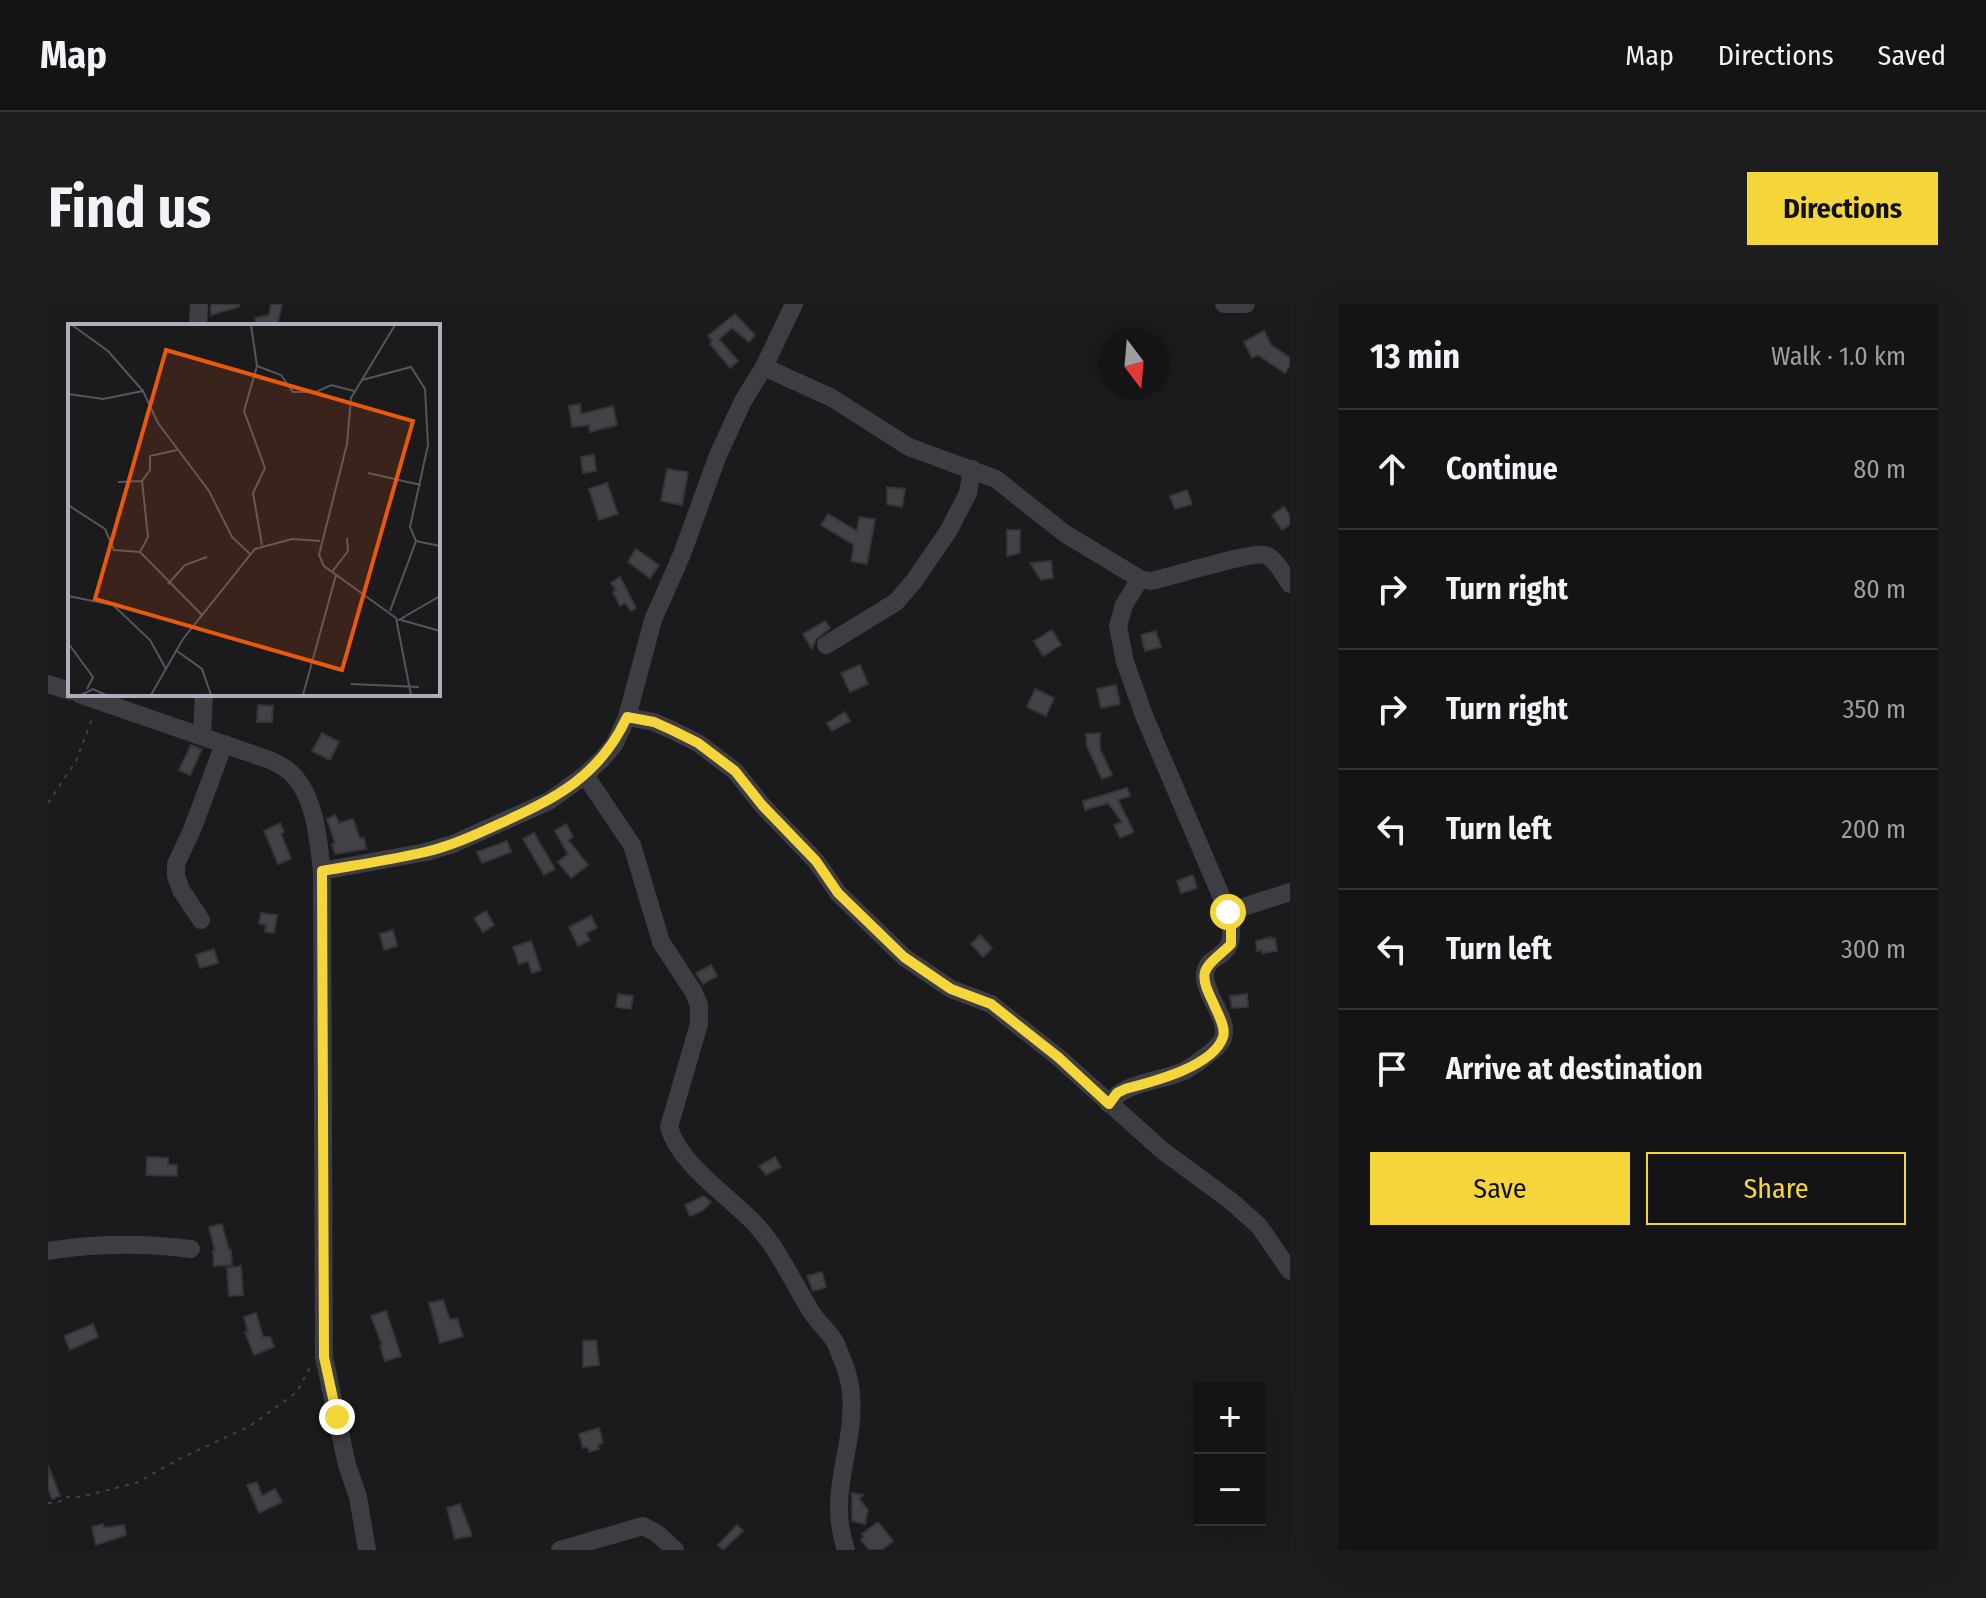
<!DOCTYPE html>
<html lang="en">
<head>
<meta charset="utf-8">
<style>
	body { margin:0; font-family:"Fira Sans Condensed",sans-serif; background:#1d1d1f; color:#f1f3f6 }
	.controls { position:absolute; right:24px; bottom:24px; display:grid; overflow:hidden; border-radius:0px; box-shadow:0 8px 32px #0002 }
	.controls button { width:72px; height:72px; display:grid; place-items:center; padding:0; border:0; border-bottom:2px solid #333335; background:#141416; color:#f1f3f6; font:40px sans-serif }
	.compass { position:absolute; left:1050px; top:24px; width:72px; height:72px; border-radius:50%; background:#141416; box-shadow:0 8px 32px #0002; rotate:164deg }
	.stop { position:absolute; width:24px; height:24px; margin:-18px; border:6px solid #f5d63a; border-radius:50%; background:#fff }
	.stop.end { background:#f5d63a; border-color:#fff; box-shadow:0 2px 8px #0008 }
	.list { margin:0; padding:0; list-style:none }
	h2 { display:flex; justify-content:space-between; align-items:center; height:104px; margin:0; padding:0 32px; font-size:34px }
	h2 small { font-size:26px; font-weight:400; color:#9d9ea1 }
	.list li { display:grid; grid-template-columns:52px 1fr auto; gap:24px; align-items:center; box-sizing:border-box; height:120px; padding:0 32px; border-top:2px solid #333335 }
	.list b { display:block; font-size:30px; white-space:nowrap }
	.list em { font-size:26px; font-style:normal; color:#9d9ea1 }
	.actions { display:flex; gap:16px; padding:24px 32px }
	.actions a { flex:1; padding:18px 0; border:2px solid #f5d63a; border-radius:0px; text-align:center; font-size:28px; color:#f5d63a }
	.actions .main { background:#f5d63a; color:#111 }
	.icon { flex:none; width:44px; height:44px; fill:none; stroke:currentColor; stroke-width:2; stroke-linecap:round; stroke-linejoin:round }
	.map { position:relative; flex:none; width:1242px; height:1246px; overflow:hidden; border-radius:0px }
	header { display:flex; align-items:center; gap:48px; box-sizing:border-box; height:112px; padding:0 40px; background:#141416; border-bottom:2px solid #333335 }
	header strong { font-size:38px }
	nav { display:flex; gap:44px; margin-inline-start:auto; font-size:28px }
	.intro { display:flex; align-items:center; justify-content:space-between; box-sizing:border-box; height:192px; padding:0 48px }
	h1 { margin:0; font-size:56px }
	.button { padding:20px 36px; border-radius:0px; background:#f5d63a; color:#111; font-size:28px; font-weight:700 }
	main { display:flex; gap:48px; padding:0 48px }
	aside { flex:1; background:#141416; border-radius:0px; box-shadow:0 8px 32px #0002 }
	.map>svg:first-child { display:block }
</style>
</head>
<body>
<header>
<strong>Map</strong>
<nav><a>Map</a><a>Directions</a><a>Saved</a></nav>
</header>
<div class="intro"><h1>Find us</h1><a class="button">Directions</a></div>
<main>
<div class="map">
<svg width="1242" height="1246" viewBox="0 0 1242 1246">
	<rect width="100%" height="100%" fill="#1b1a1d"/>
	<g fill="#424247" stroke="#353439" stroke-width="2">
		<path d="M163,0H191V3L163,11Z"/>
		<path d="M223,0H234L229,22H209L207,14L221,11Z"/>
		<path d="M687,10L707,31L701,38L684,24L671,35L690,57L682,64L662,40L664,37L660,32Z"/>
		<path d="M1216,27L1223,41L1242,54V61L1237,69L1210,51L1204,54L1196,38Z"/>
		<path d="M532,100L533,110L565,102L569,121L542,128L541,121L524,123L521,102Z"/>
		<path d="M546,151L548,167L535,169L533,153Z"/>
		<path d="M619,165L640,168L634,201L613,197Z"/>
		<path d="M559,179L570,210L551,216L541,185Z"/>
		<path d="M839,183L857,185L854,203L839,200Z"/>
		<path d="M1139,186L1144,200L1127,205L1122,192Z"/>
		<path d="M1236,203L1242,212V220L1234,226L1224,211Z"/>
		<path d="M780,210L809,227L811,213L827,215L819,260L803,257L806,241L773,221Z"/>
		<path d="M959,226H972V249L959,252Z"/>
		<path d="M588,245L611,261L602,274L580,258Z"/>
		<path d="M1003,257L1005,274L993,276L982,259Z"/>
		<path d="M572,273L588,304L583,307L577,299L572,302L565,288L568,286L563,279Z"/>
		<path d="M777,317L782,324L768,335L764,345L755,330Z"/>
		<path d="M1004,326L1013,341L995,352L986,337Z"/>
		<path d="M1108,327L1113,343L1097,347L1093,331Z"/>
		<path d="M812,361L820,380L802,388L793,369Z"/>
		<path d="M1068,381L1072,400L1053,404L1049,385Z"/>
		<path d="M987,385L1006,394L998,412L979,403Z"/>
		<path d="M210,401L225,402L224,418H209Z"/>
		<path d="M797,408L802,417L784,427L779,419Z"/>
		<path d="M274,429L291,438L282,456L264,447Z"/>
		<path d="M1052,429V445L1064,471L1054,475L1039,442L1038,430Z"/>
		<path d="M143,441L154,445L142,471L131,466Z"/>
		<path d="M1079,484L1082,492L1070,496L1086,528L1072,534L1066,521L1074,518L1060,499L1037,506L1035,497Z"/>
		<path d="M287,511L291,519L305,515L312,535L316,534L318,545L287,550L284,540L287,539L279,515Z"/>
		<path d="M232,519L236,528L233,530L243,555L230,560L216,527Z"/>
		<path d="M518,520L525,533L520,536L540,561L523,574L510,558L520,550L507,527Z"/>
		<path d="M486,529L507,565L496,571L475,535Z"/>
		<path d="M459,537L463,548L434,559L429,548Z"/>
		<path d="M1145,571L1149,584L1133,589L1129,577Z"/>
		<path d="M438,607L446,621L435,628L426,614Z"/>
		<path d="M213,609L229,611L226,629L217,628L218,621L211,620Z"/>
		<path d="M543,612L549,624L538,629L542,636L530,642L521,623Z"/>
		<path d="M345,626L349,642L336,646L332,630Z"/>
		<path d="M932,631L944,644L935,653L923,640Z"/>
		<path d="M1223,633V635L1227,634L1229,647L1214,649V646L1209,647L1208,637Z"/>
		<path d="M483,637L493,666L484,669L480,657L471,660L465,643Z"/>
		<path d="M166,645L170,659L152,664L148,651Z"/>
		<path d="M663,661L669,672L655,680L648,669Z"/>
		<path d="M570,690L585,692L583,705L568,703Z"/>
		<path d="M1199,690L1200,703L1184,704L1182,692Z"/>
		<path d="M99,853L120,854V861H129V872L98,871Z"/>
		<path d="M727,853L733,863L718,871L711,862Z"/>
		<path d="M656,892L663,898L654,907L642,912L637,901Z"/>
		<path d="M174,920L181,946H183L184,961L166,962L165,947H167L161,923Z"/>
		<path d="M193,962L195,991L181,992L179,964Z"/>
		<path d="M774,968L778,983L765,987L759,972Z"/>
		<path d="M395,996L402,1016L409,1014L415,1032L392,1039L381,999Z"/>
		<path d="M338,1007L353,1052L337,1057L332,1042L334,1041L323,1012Z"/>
		<path d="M208,1009L215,1033H222L226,1043L206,1051L197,1028H200L196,1013Z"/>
		<path d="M45,1020L50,1033L22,1046L16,1032Z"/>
		<path d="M548,1036L551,1061L535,1063V1037Z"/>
		<path d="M551,1124L555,1139L550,1141L551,1145L541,1148L540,1143L535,1144L531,1130Z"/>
		<path d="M0,1161L12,1192L4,1195L0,1184Z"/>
		<path d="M209,1178L214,1192L227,1185L234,1198L211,1209L199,1181Z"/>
		<path d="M804,1189L815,1191L811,1195L820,1206L817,1220L804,1217Z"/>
		<path d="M412,1200L423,1229V1232L407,1235L399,1204Z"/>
		<path d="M830,1218L845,1237L834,1246H821L813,1236L816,1233L814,1230Z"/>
		<path d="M55,1220L56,1224L76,1221L78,1231L48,1241L44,1223Z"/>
		<path d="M689,1221L695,1227L675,1246L670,1241Z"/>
	</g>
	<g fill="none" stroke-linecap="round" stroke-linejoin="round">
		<g stroke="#414249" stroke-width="2" stroke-dasharray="4 6" stroke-linecap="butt">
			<path d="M0,499L28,457L45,412"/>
			<path d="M0,1199L11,1198L18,1193H32L88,1179L135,1153L202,1122L249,1088L262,1063"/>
		</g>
		<g stroke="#3d3d44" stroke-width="18">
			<path d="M1176,0H1198"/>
			<path d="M150,22L151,0"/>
			<path d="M716,63L784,94L861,143L948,175L1016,229L1092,275L1103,277C1124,273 1202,247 1217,251C1228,254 1236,272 1242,280"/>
			<path d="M1092,275L1076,301L1070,322L1077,358L1097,414L1180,608"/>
			<path d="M778,341L848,298L866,277L901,226L920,189L924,165"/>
			<path d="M0,380L22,387"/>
			<path d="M31,390L222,456C229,460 239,464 244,470C268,494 270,536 274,567L276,1053L299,1161L310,1193L319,1246"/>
			<path d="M579,413L606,418L626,427L650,439L687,467L714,501L768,557L790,589L856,653L903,685L943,700L1010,753L1115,847L1183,897L1211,922L1242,967"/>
			<path d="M154,431L156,390"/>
			<path d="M537,471L584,541L613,638L645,687L651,701V720L621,823C632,862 683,893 709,922C732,947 746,981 764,1009C771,1020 781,1027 787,1038C794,1054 802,1072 803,1090C808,1144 778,1187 798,1246"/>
			<path d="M274,567L378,548L405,540L501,497L537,471L554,455L566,441L579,413L605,316L634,250L670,151L695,97L716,63L746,0"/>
			<path d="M153,616L133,586L128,572V560L144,526L176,440"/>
			<path d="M1061,800C1076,777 1114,778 1138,766C1145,762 1152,757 1158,752C1164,747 1172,742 1175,734C1182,714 1155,691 1157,670C1159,646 1194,659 1180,608L1242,588"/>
			<path d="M0,947C47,939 95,939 143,945"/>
			<path d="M512,1246L595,1222L610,1230L627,1246"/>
		</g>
	</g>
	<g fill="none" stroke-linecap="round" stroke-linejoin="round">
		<path stroke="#f5d63a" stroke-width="10" d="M289,1113L276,1053L274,567C308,561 343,556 377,548C403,542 427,531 451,520C508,494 552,472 579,413L606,418L626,427L650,439L687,467L714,501L768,557L790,589L856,653L903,685L943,700L1010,753L1061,800L1069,789L1077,785C1104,778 1165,763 1175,733C1178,724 1171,712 1167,703C1163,693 1154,679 1157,668C1160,658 1176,648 1183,640V621L1180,608"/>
	</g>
	<g transform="translate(20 20)">
		<rect width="372" height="372" fill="#1b1a1d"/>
		<path fill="none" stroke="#55565d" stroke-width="2" d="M4,1L40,27L75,67M183,1L189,42L213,51L225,68H248L263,61L286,67M327,1L283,74L279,120L251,231L256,242L328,294L343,371M189,42L176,87L197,144L185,169L194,221M294,56L343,43L357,65L360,121L342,203L348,217L322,287M0,70L35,75L75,67L90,99L141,167L164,213L182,230M300,149L353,161M50,158L74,157L82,146V132L109,126M0,181L37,205L46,226L72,228L135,292M348,217L372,222M72,228L80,213L74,157M264,248L280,227L279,214M100,260L117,241L139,233M0,272L45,281L82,316L98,345M333,296L372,307M329,297L372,272M0,319L25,353L19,365M109,327L134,345L143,371M283,360L351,363M13,371L25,365L38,371M83,371L115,315L187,225L224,215L252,217M235,371L268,251"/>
		<path fill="#e8590c" fill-opacity="0.15" stroke="#e8590c" stroke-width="4" d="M98,26L345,97L274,346L27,275Z"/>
		<rect width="372" height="372" fill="none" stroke="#adafbc" stroke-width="4"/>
	</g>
</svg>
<div class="controls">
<button>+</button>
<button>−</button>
</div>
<svg class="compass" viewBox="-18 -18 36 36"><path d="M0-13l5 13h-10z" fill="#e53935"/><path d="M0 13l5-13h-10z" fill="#9d9ea1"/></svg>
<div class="stop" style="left:1180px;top:608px"></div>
<div class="stop end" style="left:289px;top:1113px"></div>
</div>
<aside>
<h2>13 min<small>Walk · 1.0 km</small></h2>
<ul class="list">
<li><svg class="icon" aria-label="ahead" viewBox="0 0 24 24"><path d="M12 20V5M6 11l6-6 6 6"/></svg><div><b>Continue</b></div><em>80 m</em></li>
<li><svg class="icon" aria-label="right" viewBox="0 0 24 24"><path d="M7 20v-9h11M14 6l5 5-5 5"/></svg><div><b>Turn right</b></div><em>80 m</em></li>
<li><svg class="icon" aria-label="right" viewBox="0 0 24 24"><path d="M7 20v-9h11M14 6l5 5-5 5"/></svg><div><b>Turn right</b></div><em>350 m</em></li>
<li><svg class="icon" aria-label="left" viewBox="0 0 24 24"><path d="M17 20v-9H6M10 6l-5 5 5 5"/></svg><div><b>Turn left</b></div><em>200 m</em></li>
<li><svg class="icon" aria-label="left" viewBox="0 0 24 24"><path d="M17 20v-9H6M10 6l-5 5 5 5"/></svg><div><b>Turn left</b></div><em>300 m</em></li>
<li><svg class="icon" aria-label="arrive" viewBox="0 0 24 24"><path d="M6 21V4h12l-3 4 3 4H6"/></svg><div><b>Arrive at destination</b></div></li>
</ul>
<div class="actions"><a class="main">Save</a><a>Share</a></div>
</aside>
</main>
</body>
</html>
